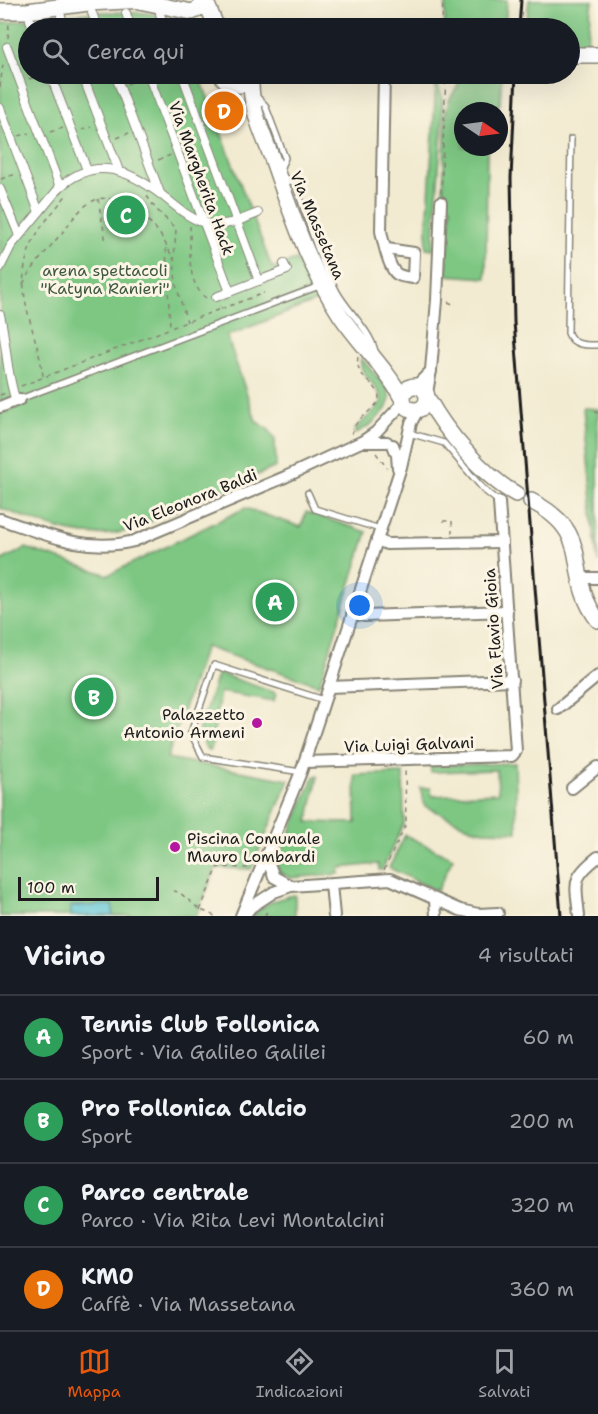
<!DOCTYPE html>
<html lang="it">
<head>
<meta charset="utf-8">
<style>
	body { margin:0; font-family:"Shantell Sans",sans-serif; background:#242831; color:#f1f3f6 }
	.compass { position:absolute; left:454px; top:102px; width:54px; height:54px; border-radius:50%; background:#171b24; box-shadow:0 6px 24px #0002; rotate:103deg }
	.scale { position:absolute; left:18px; bottom:15px; width:141px; box-sizing:border-box; padding-left:6px; border:3px solid #1c1c1c; border-top:0; font-size:16px; line-height:21px; white-space:nowrap; color:#1c1c1c; -webkit-text-stroke:4px #fcf5e5; paint-order:stroke }
	.you { position:absolute; left:360px; top:606px; width:21px; height:21px; margin:-15px; border:4px solid #fff; border-radius:50%; background:#1a73e8; box-shadow:0 0 0 9px #1a73e833 }
	.badge { display:grid; place-items:center; width:39px; height:39px; border-radius:50%; background:#ea580c; color:#fff; font-size:20px; font-weight:700 }
	.pin { position:absolute; translate:-50% -50%; border:3px solid #fff; box-shadow:0 2px 6px #0006 }
	.list { margin:0; padding:0; list-style:none }
	h2 { display:flex; justify-content:space-between; align-items:center; height:78px; margin:0; padding:0 24px; font-size:26px }
	h2 small { font-size:20px; font-weight:400; color:#9ea1a6 }
	.list li { display:grid; grid-template-columns:39px 1fr auto; gap:18px; align-items:center; box-sizing:border-box; height:84px; padding:0 24px; border-top:2px solid #363941 }
	.list b { display:block; font-size:22px; white-space:nowrap }
	.list p { margin:0; font-size:20px; white-space:nowrap; color:#9ea1a6 }
	.list em { font-size:20px; font-style:normal; color:#9ea1a6 }
	.icon { flex:none; width:33px; height:33px; fill:none; stroke:currentColor; stroke-width:2; stroke-linecap:round; stroke-linejoin:round }
	.map { position:relative; flex:none; width:598px; height:916px; overflow:hidden }
	.search { position:absolute; background:#171b24; box-shadow:0 6px 24px #0002; left:18px; right:18px; top:18px; height:66px; display:flex; align-items:center; gap:15px; box-sizing:border-box; padding:0 21px; border-radius:33px; color:#9ea1a6; font-size:22px }
	.sheet { height:414px; background:#171b24 }
	nav { display:flex; justify-content:space-around; align-items:center; box-sizing:border-box; height:84px; border-top:2px solid #363941; background:#171b24; font-size:16px; color:#9ea1a6 }
	nav a { display:grid; justify-items:center; gap:3px }
	nav .on { color:#ea580c }
	.map>svg:first-child { display:block }
</style>
</head>
<body>
<div class="map">
<svg width="598" height="916" viewBox="0 0 598 916">
	<rect width="100%" height="100%" fill="#fcf5e5"/>
	<filter id="ink" filterUnits="userSpaceOnUse"><feTurbulence type="fractalNoise" baseFrequency=".0167" numOctaves="2"/><feDisplacementMap in="SourceGraphic" scale="12" xChannelSelector="R" yChannelSelector="G"/><feConvolveMatrix kernelMatrix="1 2 1 2 8 2 1 2 1" color-interpolation-filters="sRGB"/></filter>
	<filter id="wash" filterUnits="userSpaceOnUse"><feTurbulence type="fractalNoise" baseFrequency=".008" numOctaves="4" result="noise"/><feDisplacementMap in="SourceGraphic" scale="24" xChannelSelector="R" yChannelSelector="G"/><feGaussianBlur stdDeviation="1.35" result="paint"/><feColorMatrix in="noise" values="0 0 0 0 0 0 0 0 0 0 0 0 0 0 0 0 0 1.4 0 .05"/><feComposite in="paint" operator="in"/></filter>
	<g filter="url(#wash)">
		<rect width="100%" height="100%" fill="#f2ebd1"/>
		<g fill="#7ec783" stroke="#4d7250" stroke-width="1.5">
			<path d="M446,0H507L505,28H444Z"/>
			<path d="M529,0H592L586,46L570,45V28H526Z"/>
			<path d="M97,12L144,13L178,18L182,28H28V74H199L272,268L296,260L319,300L227,336L256,421L269,430L275,440L276,467L130,530C82,544 44,524 0,508V414L20,406L16,395L0,402V23Z"/>
			<path d="M458,74H502L500,105H488V111H463V147H487L486,278L446,275L451,207L444,200L443,194L446,111L450,98L458,86Z"/>
			<path d="M436,82L442,96L443,118L433,249L426,248Z"/>
			<path d="M361,358L388,390L390,399L386,409L372,424L355,434V429L378,407L382,400C379,384 357,375 361,358Z"/>
			<path d="M583,408L598,409V563Z"/>
			<path d="M245,508L301,527L306,512L367,532L319,685L205,647L167,758L289,780L251,869L216,868L196,916H0V561L26,548L108,575Z"/>
			<path d="M218,673L276,693L274,701L220,692L211,750H207L198,732Z"/>
			<path d="M515,763L517,832L484,831L471,828L425,806L420,788H431L432,796L498,793L497,770L431,772L430,766Z"/>
			<path d="M403,773L404,823L382,870H379L378,864L339,868V874L290,878L279,872L277,863L314,776H318L308,822L356,823L355,775Z"/>
			<path d="M405,835L453,858L437,891L389,868Z"/>
			<path d="M295,895V916H252C265,903 278,898 295,895Z"/>
		</g>
		<path fill="#5dc7d8" stroke="#3c727a" stroke-width="1.5" d="M113,905V916H71V906Z"/>
	</g>
	<g filter="url(#ink)">
		<g fill="none" stroke-linecap="round" stroke-linejoin="round">
			<g stroke="#878476" stroke-width="8">
				<g id="service">
					<path d="M255,95L265,105L285,158L280,169"/>
					<path d="M571,139L568,333C573,346 586,345 598,345"/>
					<path d="M283,177L295,183C308,219 319,259 337,292C348,312 369,329 375,351"/>
					<path d="M20,399L322,285"/>
					<path d="M409,433L444,443L484,490L499,502"/>
					<path d="M308,493L315,509L380,529"/>
					<path d="M301,772L203,757L191,733L214,665L324,700"/>
				</g>
			</g>
			<g stroke="#878476" stroke-width="10">
				<g id="pedestrian">
					<path d="M92,13L98,28"/>
					<path d="M126,13L131,28"/>
					<path d="M160,14L165,28"/>
					<path d="M61,16L65,28"/>
					<path d="M30,20L33,28"/>
					<path d="M7,47L60,187"/>
					<path d="M50,74L87,170"/>
					<path d="M82,74L119,171"/>
					<path d="M115,74L160,193"/>
					<path d="M148,74L230,292"/>
					<path d="M182,74L259,281"/>
					<path d="M0,108L39,212"/>
					<path d="M0,189L19,235"/>
					<path d="M0,268L11,246L60,187C96,155 129,170 163,196C177,207 191,221 210,224C227,227 243,219 258,213"/>
					<path d="M216,297L287,270L284,264"/>
					<path d="M0,315C7,344 6,373 16,401"/>
				</g>
			</g>
			<g stroke="#878476" stroke-width="14">
				<g id="minor">
					<path d="M384,74L381,231C383,241 388,263 394,271C398,277 406,277 413,278L414,253L387,249"/>
					<path d="M416,386L431,371"/>
					<path d="M427,393L431,370L437,300L441,202"/>
					<path d="M0,407L20,399"/>
					<path d="M363,441L376,432L404,402"/>
					<path d="M393,445L397,455L398,468"/>
					<path d="M0,519C44,534 86,553 134,541L285,477L361,442H387"/>
					<path d="M377,540L387,544L502,542"/>
					<path d="M582,578H598"/>
					<path d="M352,614L365,616L507,611"/>
					<path d="M329,687L512,680"/>
					<path d="M558,709L598,676"/>
					<path d="M304,762L512,756L516,751L499,502"/>
					<path d="M572,788L598,767"/>
					<path d="M266,856L274,877L291,886"/>
					<path d="M331,884L334,916"/>
					<path d="M435,900L436,916"/>
					<path d="M241,916L301,772L401,467L411,423L418,410"/>
					<path d="M244,916L251,907L274,892L291,886L390,879L460,910L478,914L498,913"/>
					<path d="M579,916C576,883 570,879 598,857"/>
				</g>
			</g>
			<g stroke="#878476" stroke-width="18">
				<g id="secondary">
					<path d="M205,0L217,28"/>
					<path d="M139,1L192,12L200,8L204,0"/>
					<path d="M0,11H27L89,3L144,0"/>
					<path d="M570,55H598"/>
					<path d="M221,74C229,89 246,89 253,74"/>
					<path d="M251,79C250,107 262,132 272,158C291,212 309,268 341,316C361,345 387,369 403,400"/>
					<circle cx="415" cy="398" r="12"/>
					<path d="M428,399C446,432 483,476 516,494"/>
					<path d="M531,501C598,535 562,573 598,620"/>
				</g>
			</g>
			<g stroke="#878476" stroke-width="1.5" stroke-dasharray="4.5 4.5" stroke-linecap="butt">
				<path d="M442,28L443,0"/>
				<path d="M8,38L9,22"/>
				<path d="M29,79L41,75"/>
				<path d="M127,84L139,79"/>
				<path d="M0,87L3,64"/>
				<path d="M175,118L187,113"/>
				<path d="M230,119L232,126"/>
				<path d="M212,126L244,114"/>
				<path d="M82,130L92,127"/>
				<path d="M50,132L63,128"/>
				<path d="M19,136L29,133"/>
				<path d="M117,138L129,133"/>
				<path d="M158,160L171,155"/>
				<path d="M1,179L16,174"/>
				<path d="M200,183L212,178"/>
				<path d="M441,193L446,74"/>
				<path d="M147,196L155,208L176,229L174,260L176,285L187,322"/>
				<path d="M98,199L106,242"/>
				<path d="M190,226C191,250 185,281 206,298"/>
				<path d="M166,248L170,327"/>
				<path d="M23,284C34,265 48,249 62,233C71,221 81,206 95,200C115,192 143,214 155,228C163,237 168,249 174,260"/>
				<path d="M448,302L455,305"/>
				<path d="M221,309L264,293"/>
				<path d="M43,376C36,322 5,283 40,229C48,217 59,205 68,193"/>
				<path d="M21,386L220,309L219,306"/>
				<path d="M0,395L6,393"/>
				<path d="M595,412L598,413"/>
				<path d="M352,434C354,416 380,409 379,397C378,382 354,378 358,357"/>
				<path d="M376,453L387,468"/>
				<path d="M443,521H452V533"/>
				<path d="M384,870L406,824L405,768"/>
				<path d="M173,891L179,892L199,909L215,916"/>
				<path d="M200,910L218,867L251,868"/>
				<path d="M265,916L267,910"/>
			</g>
			<use href="#service" stroke="#fff" stroke-width="5"/>
			<use href="#pedestrian" stroke="#fff" stroke-width="8"/>
			<use href="#minor" stroke="#fff" stroke-width="10"/>
			<use href="#secondary" stroke="#fff" stroke-width="15"/>
			<g stroke="#1c1c1c" stroke-width="3">
				<path d="M519,28L521,0"/>
				<path d="M516,74L511,178L514,322L561,916"/>
			</g>
		</g>
	</g>
	<g fill="#b5179e" stroke="#fcf5e5" stroke-width="2">
		<circle cx="257" cy="723" r="6"/>
		<circle cx="175" cy="847" r="6"/>
	</g>
	<g text-anchor="middle" stroke-width="6" stroke-linejoin="round" paint-order="stroke">
		<g font-size="16" fill="#1c1c1c" stroke="#fcf5e5">
			<text transform="translate(202 178) rotate(70)" y="6">Via Margherita Hack</text>
			<text transform="translate(318 225) rotate(67)" y="6">Via Massetana</text>
			<text transform="translate(190 500) rotate(-22)" y="6">Via Eleonora Baldi</text>
			<text transform="translate(493 629) rotate(-94)" y="6">Via Flavio Gioia</text>
			<text transform="translate(409 744) rotate(-2)" y="6">Via Luigi Galvani</text>
		</g>
		<g font-size="16" fill="#3e5840" stroke="#fcf5e5">
			<text x="105" y="276">arena spettacoli<tspan x="105" dy="18">"Katyna Ranieri"</tspan></text>
		</g>
		<g font-size="16" fill="#1c1c1c" stroke="#fcf5e5" text-anchor="end">
			<text x="245" y="720">Palazzetto<tspan x="245" dy="18">Antonio Armeni</tspan></text>
			<text x="187" y="844" text-anchor="start">Piscina Comunale<tspan x="187" dy="18">Mauro Lombardi</tspan></text>
		</g>
	</g>
</svg>
<svg class="compass" viewBox="-18 -18 36 36"><path d="M0-13l5 13h-10z" fill="#e53935"/><path d="M0 13l5-13h-10z" fill="#9ea1a6"/></svg>
<div class="scale">100 m</div>
<div class="you"></div>
<div class="pin badge" style="left:275px;top:602px;background:#2e9e5b">A</div>
<div class="pin badge" style="left:94px;top:697px;background:#2e9e5b">B</div>
<div class="pin badge" style="left:126px;top:215px;background:#2e9e5b">C</div>
<div class="pin badge" style="left:224px;top:111px;background:#e8710a">D</div>
<div class="search"><svg class="icon" aria-label="search" viewBox="0 0 24 24"><circle cx="10" cy="10" r="6"/><path d="M15 15l6 6"/></svg>Cerca qui</div>
</div>
<section class="sheet">
<h2>Vicino<small>4 risultati</small></h2>
<ul class="list">
<li><span class="badge" style="background:#2e9e5b">A</span><div><b>Tennis Club Follonica</b><p>Sport · Via Galileo Galilei</p></div><em>60 m</em></li>
<li><span class="badge" style="background:#2e9e5b">B</span><div><b>Pro Follonica Calcio</b><p>Sport</p></div><em>200 m</em></li>
<li><span class="badge" style="background:#2e9e5b">C</span><div><b>Parco centrale</b><p>Parco · Via Rita Levi Montalcini</p></div><em>320 m</em></li>
<li><span class="badge" style="background:#e8710a">D</span><div><b>KM0</b><p>Caffè · Via Massetana</p></div><em>360 m</em></li>
</ul>
</section>
<nav>
<a class="on"><svg class="icon" aria-label="map" viewBox="0 0 24 24"><path d="M3 6l6-2 6 2 6-2v14l-6 2-6-2-6 2zM9 4v14M15 6v14"/></svg>Mappa</a>
<a><svg class="icon" aria-label="directions" viewBox="0 0 24 24"><path d="M12 3l9 9-9 9-9-9zM9 14v-3h6M13 9l2 2-2 2"/></svg>Indicazioni</a>
<a><svg class="icon" aria-label="saved" viewBox="0 0 24 24"><path d="M7 4h10v16l-5-4-5 4z"/></svg>Salvati</a>
</nav>
</body>
</html>
